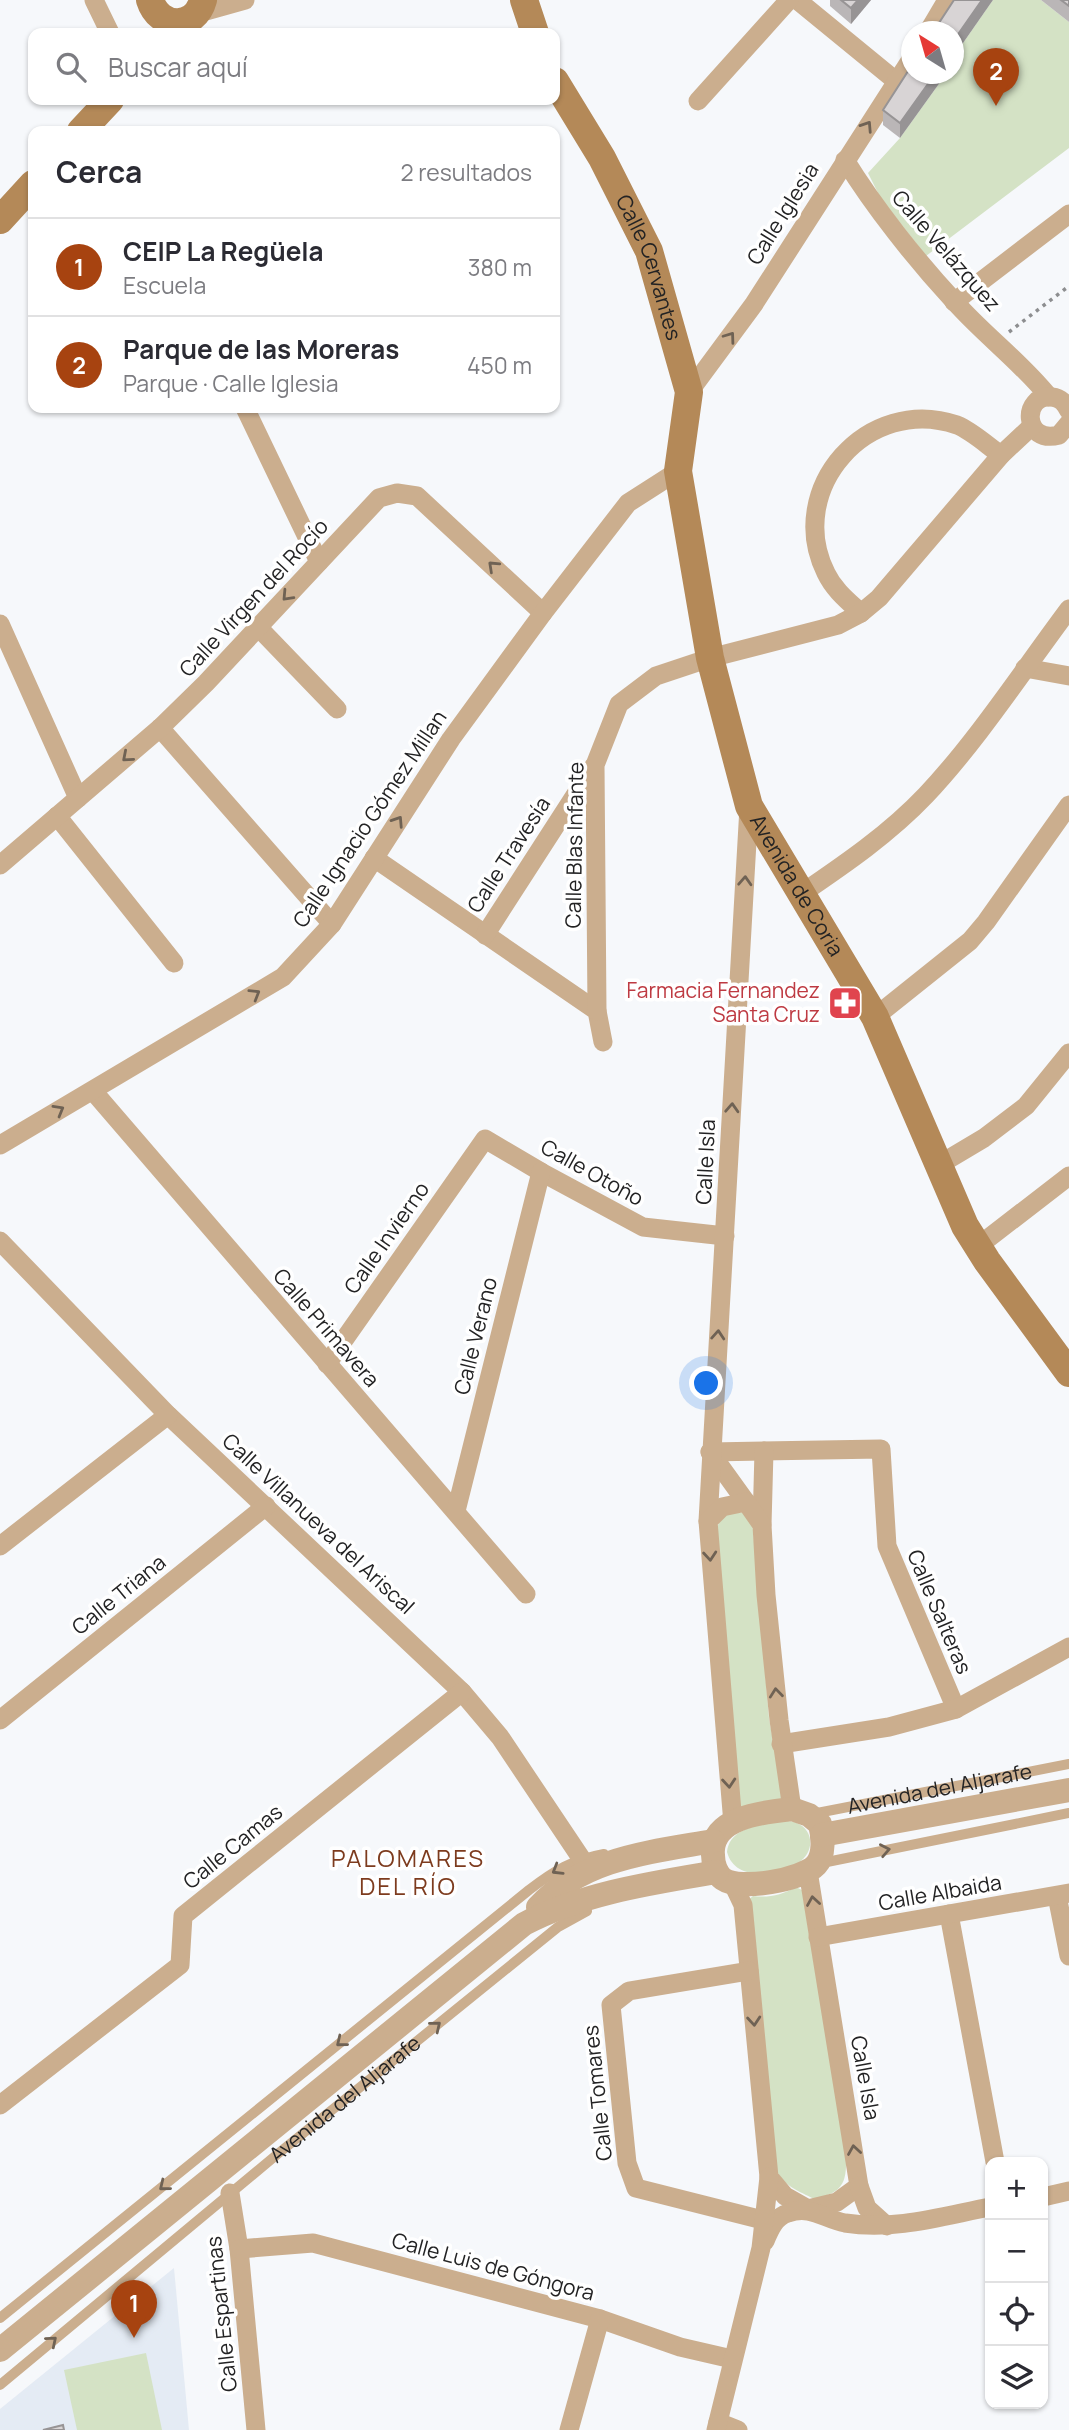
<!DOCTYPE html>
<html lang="es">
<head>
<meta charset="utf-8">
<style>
	body { margin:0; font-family:Manrope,sans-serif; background:#f2f2f3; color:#2b2b33 }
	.controls { position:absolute; right:21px; bottom:21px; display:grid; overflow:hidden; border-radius:14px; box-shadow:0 2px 5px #0004 }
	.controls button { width:63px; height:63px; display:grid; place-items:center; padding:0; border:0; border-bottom:2px solid #e1e1e2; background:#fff; color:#2b2b33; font:35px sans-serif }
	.compass { position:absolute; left:901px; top:21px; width:63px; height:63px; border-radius:50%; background:#fff; box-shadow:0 2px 5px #0004; rotate:323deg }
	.you { position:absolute; left:707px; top:1384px; width:24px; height:24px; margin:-18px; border:5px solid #fff; border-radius:50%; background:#1a73e8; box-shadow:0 0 0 10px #1a73e833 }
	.badge { display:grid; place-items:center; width:46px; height:46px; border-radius:50%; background:#a74310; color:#fff; font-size:23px; font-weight:700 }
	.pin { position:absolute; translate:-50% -58px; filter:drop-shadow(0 2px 4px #0008) }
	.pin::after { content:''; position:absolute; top:37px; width:24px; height:21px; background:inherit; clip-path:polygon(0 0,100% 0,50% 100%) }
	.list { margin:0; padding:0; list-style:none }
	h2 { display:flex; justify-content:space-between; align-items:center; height:91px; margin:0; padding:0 28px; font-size:30px }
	h2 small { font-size:23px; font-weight:400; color:#7c7c81 }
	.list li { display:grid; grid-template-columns:46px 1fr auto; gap:21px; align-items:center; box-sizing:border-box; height:98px; padding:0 28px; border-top:2px solid #e1e1e2 }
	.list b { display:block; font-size:26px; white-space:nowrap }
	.list p { margin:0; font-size:23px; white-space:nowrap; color:#7c7c81 }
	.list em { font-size:23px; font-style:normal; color:#7c7c81 }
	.icon { flex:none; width:38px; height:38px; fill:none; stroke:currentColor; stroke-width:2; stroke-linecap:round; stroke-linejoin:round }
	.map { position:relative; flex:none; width:1069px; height:2430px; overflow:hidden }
	.search { position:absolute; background:#fff; box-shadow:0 2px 5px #0004; left:28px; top:28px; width:532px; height:77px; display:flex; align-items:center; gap:18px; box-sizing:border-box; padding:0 24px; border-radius:14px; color:#7c7c81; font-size:26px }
	.panel { position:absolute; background:#fff; box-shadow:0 2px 5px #0004; left:28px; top:126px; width:532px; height:287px; border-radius:14px }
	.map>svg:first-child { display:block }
</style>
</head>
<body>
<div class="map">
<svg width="1069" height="2430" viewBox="0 0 1069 2430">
	<rect width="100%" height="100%" fill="#f6f8fb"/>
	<path fill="#e4ebf4" d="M174,2268L189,2430H0V2409Z"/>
	<g fill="#d4e2c5">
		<path d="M993,0H1041L1069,22V148L926,256L880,197L868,173L900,138L946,74H954V56Z"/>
		<path d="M730,1511L744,1513L752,1521L753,1530L769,1718L783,1797L782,1801L739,1813L716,1529L722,1517Z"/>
		<path d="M781,1820C786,1821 793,1821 797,1823C815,1831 814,1853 798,1863C776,1876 735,1882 727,1852C730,1826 761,1826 781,1820Z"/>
		<path d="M796,1887L802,1890L846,2158C847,2186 840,2193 814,2199C799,2191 783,2186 776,2169L748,1900L753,1896C769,1898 782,1895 796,1887Z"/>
		<path d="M146,2353L162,2430H77L64,2370Z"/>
	</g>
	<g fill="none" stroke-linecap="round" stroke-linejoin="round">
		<path stroke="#8d8e90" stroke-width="3.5" stroke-dasharray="3.5 5" stroke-linecap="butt" d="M1009,332L1069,286"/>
		<g stroke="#cbae8e" stroke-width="10">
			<path id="s1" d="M812,1814L1069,1764"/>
			<path d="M822,1863L1069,1813"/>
			<path d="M0,2318L529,1890C555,1870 572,1860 604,1854"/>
			<path id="s2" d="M0,2385L280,2152L558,1927L587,1911"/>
		</g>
		<g stroke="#cbae8e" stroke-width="19">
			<path d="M94,0L110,33"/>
			<path d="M797,0L896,81"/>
			<path d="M195,14L245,0"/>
			<path d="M928,32L947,0"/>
			<path d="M698,101L789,0"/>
			<path d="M845,160C874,207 916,260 954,301C984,335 1021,362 1049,397"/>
			<path d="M954,302L1069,214"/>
			<path d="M689,392L754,304L912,58"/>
			<path d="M245,408L319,562"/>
			<path d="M1069,411C1065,403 1061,398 1052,397C1021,394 1023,445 1059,435L1069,423"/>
			<path d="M861,613C848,601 834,590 826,573C784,489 868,394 957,425C972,431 988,446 1001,455"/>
			<path d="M0,624L78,798"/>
			<path d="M258,627L337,709"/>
			<path d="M1025,668L1069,676"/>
			<path d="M160,728L332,924"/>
			<path d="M57,816L174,963"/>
			<path d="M374,858L597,1011L603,1042"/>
			<path d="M0,865L160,728L206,683L379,498L397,493L417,496L543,613"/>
			<path d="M801,894C845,864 889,834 926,795C977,741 1024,669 1069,609"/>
			<path d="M485,935L594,766"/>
			<path d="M597,1011L595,765L619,704L656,676L710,658L838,625L861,613L879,598L1001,455L1032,426"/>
			<path d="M875,1017L970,941L986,922L1069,805"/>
			<path d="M93,1091L526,1594"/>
			<path d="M0,1145L283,977L332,924L451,739L543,613L628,503L678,471"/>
			<path d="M937,1166L984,1138L1026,1106L1069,1053"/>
			<path d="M0,1241L168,1415L462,1692L500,1737L581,1858"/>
			<path d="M977,1247L1069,1176"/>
			<path d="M327,1364L485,1139L541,1172L643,1227L725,1236"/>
			<path d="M710,1452L881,1449L887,1546L956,1709"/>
			<path d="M710,1452L746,1502"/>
			<path d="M456,1511L541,1172"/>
			<path d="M708,1521L749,807"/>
			<path d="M762,1525L764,1451"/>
			<path d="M0,1546L168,1415"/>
			<path d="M0,1720L266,1506"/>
			<path d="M781,1744L889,1727L956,1709L1069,1647"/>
			<path d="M733,1824L708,1521L722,1507L746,1502L762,1525L766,1595L779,1720L792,1809"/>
			<path d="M732,1882L743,1905L769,2177L785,2196L808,2209L837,2202L859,2186L808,1871"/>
			<path d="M1057,1896L1069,1956"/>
			<path d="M949,1914L995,2162"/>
			<path d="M818,1937L1069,1893"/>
			<path d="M749,1971L629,1991L611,2005L627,2163L636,2188L763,2220"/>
			<path d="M0,2105L180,1965L183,1916L462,1692"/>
			<path d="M859,2186L867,2208L887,2226"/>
			<path d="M230,2193L239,2249L256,2430"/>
			<path d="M1043,2197L1069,2191"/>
			<path d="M765,2241C770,2229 775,2217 788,2213C811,2205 824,2219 845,2223C894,2231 943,2216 990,2207"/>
			<path d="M239,2249L313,2243L600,2319L680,2347L732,2359"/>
			<path d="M718,2422L738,2430"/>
			<path d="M569,2430L600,2319"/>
			<path d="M716,2430L761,2248L769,2177"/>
		</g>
		<g stroke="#cbae8e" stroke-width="24">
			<path d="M792,1809L809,1815L820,1824C823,1836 825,1855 816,1865C802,1880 740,1891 723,1879C716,1874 713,1863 713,1855C709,1817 764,1812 792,1809Z"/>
			<path d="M822,1835L1069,1790"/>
			<path d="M538,1907C583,1858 651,1852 713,1841"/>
			<path d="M0,2350L524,1924C583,1893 652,1883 717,1872"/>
		</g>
		<g stroke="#b48958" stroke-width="28">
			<path d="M150,0C159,29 195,30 203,0"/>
			<path d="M524,0L535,33"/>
			<path id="s3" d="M555,81L602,158L649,251L689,392L678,471L710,658L749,806L875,1017L965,1226L987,1261L1069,1373"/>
			<path d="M81,131L110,100"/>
			<path d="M0,220L33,184"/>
		</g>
	</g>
	<g fill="#bab6b7">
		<path d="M830,0H871L851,24L830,6Z"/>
		<path d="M1041,0H1069V22Z"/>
		<path d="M912,65L900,138L883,125V110Z"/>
	</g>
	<g fill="#979495">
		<path d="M858,0H871L851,24V8Z"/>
		<path d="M982,0H993L954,56V40Z"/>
		<path d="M935,74H946L900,138V123Z"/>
	</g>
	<g fill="#d8d4d5" stroke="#979495" stroke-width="2">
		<path d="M841,0H858L851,8Z"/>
		<path d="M954,0H982L954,40V32H933Z"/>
		<path d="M1061,0H1069V6Z"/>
		<path d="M912,65V74H935L900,123L883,110Z"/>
		<path d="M63,2425L64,2430H43Z"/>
	</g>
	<defs><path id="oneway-chevron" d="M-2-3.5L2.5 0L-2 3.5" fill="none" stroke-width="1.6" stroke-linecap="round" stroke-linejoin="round" transform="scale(1.75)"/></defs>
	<g stroke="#6f6254">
		<use href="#oneway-chevron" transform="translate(867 126) rotate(-57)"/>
		<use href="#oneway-chevron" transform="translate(730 337) rotate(-54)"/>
		<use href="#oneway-chevron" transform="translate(493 566) rotate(-137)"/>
		<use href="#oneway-chevron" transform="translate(287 596) rotate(133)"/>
		<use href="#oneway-chevron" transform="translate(127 757) rotate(139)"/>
		<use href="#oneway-chevron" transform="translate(398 821) rotate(-57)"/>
		<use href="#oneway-chevron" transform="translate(745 881) rotate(-87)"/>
		<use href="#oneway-chevron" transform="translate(255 994) rotate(-31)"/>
		<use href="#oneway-chevron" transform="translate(732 1108) rotate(-87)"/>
		<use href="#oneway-chevron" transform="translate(59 1110) rotate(-30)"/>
		<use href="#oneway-chevron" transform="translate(718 1335) rotate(-86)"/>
		<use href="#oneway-chevron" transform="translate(710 1556) rotate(85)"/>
		<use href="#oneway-chevron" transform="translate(776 1693) rotate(-96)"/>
		<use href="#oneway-chevron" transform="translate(729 1783) rotate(85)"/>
		<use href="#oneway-chevron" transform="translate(885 1850) rotate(-11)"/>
		<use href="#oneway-chevron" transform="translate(557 1870) rotate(149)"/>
		<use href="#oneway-chevron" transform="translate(813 1901) rotate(-99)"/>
		<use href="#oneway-chevron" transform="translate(754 2021) rotate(85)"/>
		<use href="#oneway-chevron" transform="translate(436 2026) rotate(-39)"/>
		<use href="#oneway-chevron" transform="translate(341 2042) rotate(141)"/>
		<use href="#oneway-chevron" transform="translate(854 2150) rotate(-99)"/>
		<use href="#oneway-chevron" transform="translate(164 2186) rotate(141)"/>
		<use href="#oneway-chevron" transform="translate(52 2341) rotate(-40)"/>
	</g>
	<defs>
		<g id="pharmacy-square" transform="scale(1.75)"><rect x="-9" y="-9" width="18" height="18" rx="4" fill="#e0444e" stroke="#fff"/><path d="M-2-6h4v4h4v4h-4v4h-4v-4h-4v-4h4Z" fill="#fff"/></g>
	</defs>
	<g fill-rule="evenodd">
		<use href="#pharmacy-square" x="845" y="1003"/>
	</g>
	<g text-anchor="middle" stroke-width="7" stroke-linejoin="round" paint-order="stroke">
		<g font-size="21" fill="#232324" stroke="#fff">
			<text transform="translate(783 214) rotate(-58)" y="7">Calle Iglesia</text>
			<text transform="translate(946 251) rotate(49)" y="7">Calle Velázquez</text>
			<text dy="7" stroke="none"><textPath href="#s3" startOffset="210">Calle Cervantes</textPath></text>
			<text transform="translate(254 598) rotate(-47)" y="7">Calle Virgen del Rocío</text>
			<text transform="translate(370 819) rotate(-56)" y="7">Calle Ignacio Gómez Millan</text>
			<text transform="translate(575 845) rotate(-89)" y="7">Calle Blas Infante</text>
			<text transform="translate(509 855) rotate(-57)" y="7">Calle Travesía</text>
			<text dy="7" stroke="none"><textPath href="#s3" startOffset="856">Avenida de Coria</textPath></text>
			<text transform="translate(706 1162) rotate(-87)" y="7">Calle Isla</text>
			<text transform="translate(592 1173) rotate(29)" y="7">Calle Otoño</text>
			<text transform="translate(387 1238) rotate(-55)" y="7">Calle Invierno</text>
			<text transform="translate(326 1328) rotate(49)" y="7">Calle Primavera</text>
			<text transform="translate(476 1336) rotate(-76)" y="7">Calle Verano</text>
			<text transform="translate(318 1524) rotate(43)" y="7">Calle Villanueva del Ariscal</text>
			<text transform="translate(119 1595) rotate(-39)" y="7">Calle Triana</text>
			<text transform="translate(939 1612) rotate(67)" y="7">Calle Salteras</text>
			<text dy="7" stroke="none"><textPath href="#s1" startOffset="130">Avenida del Aljarafe</textPath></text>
			<text transform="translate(233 1847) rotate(-39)" y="7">Calle Camas</text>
			<text transform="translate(940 1893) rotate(-10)" y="7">Calle Albaida</text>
			<text transform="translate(865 2078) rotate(80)" y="7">Calle Isla</text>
			<text transform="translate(598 2093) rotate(-96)" y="7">Calle Tomares</text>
			<text dy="7" stroke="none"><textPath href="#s2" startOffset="448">Avenida del Aljarafe</textPath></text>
			<text transform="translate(493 2267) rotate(15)" y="7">Calle Luis de Góngora</text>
			<text transform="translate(222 2314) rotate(-96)" y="7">Calle Espartinas</text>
		</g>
		<g font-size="21" fill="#be3a42" stroke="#fff" text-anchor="end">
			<text x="820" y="998">Farmacia Fernandez<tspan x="820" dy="24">Santa Cruz</tspan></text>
		</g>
		<g font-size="24" letter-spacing="2" fill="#7d3b1e" stroke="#fff">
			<text x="408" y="1867">PALOMARES<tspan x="408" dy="28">DEL RÍO</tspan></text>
		</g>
	</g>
</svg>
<div class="controls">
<button>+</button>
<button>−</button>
<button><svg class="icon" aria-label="locate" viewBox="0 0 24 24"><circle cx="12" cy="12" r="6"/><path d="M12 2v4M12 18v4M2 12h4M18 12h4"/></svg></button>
<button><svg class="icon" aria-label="layers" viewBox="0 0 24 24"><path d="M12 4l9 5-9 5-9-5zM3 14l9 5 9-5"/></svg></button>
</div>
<svg class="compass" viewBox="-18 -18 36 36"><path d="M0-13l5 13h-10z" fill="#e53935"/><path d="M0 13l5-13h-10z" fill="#7c7c81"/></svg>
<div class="you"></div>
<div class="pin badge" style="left:134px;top:2338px">1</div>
<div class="pin badge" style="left:996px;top:106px">2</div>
<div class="search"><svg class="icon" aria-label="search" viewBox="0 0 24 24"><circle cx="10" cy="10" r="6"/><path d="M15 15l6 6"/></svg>Buscar aquí</div>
<section class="panel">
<h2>Cerca<small>2 resultados</small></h2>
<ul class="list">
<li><span class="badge">1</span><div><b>CEIP La Regüela</b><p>Escuela</p></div><em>380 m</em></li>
<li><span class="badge">2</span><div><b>Parque de las Moreras</b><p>Parque · Calle Iglesia</p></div><em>450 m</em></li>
</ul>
</section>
</div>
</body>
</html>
